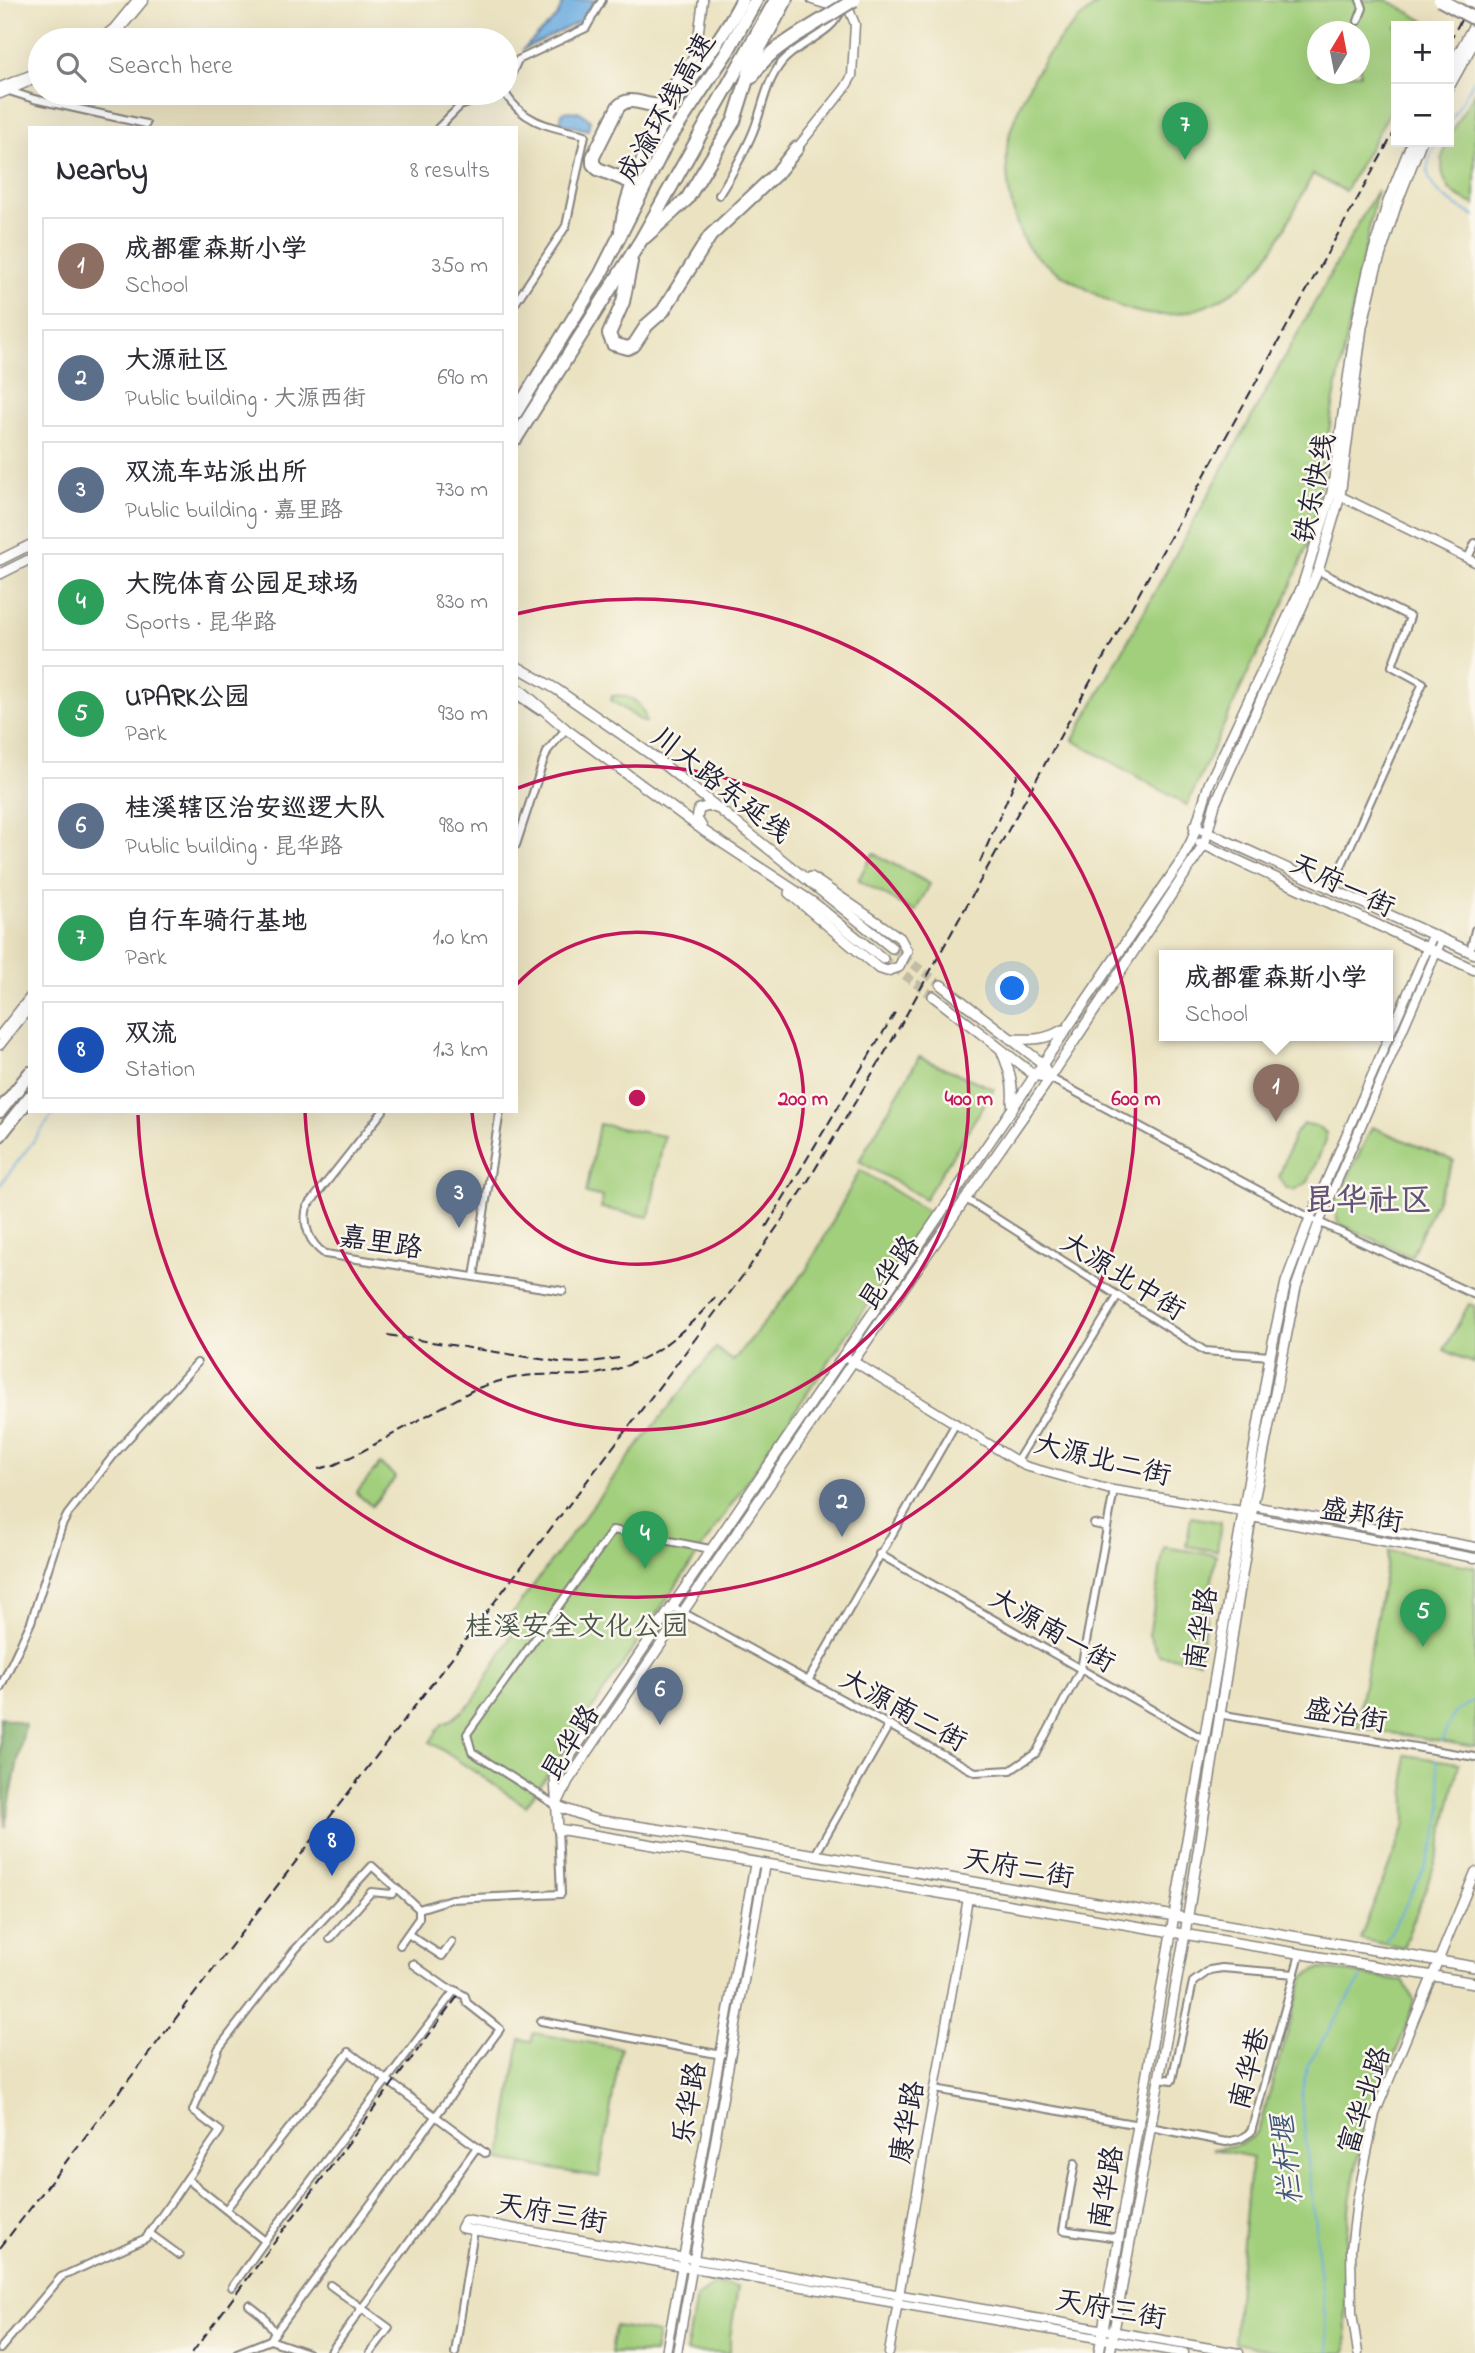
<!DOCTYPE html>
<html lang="en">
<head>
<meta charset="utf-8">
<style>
	body { margin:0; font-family:"Indie Flower","LXGW WenKai TC",sans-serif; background:#f2f2f3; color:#2b2b33 }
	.controls { position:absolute; right:21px; top:21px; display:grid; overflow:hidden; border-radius:0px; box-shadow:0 7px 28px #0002 }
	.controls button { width:63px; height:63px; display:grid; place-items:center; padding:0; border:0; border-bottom:2px solid #e1e1e2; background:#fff; color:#2b2b33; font:35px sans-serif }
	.compass { position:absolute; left:1307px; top:21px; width:63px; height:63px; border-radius:50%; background:#fff; box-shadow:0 7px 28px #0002; rotate:10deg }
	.you { position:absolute; left:1013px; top:989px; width:24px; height:24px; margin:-18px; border:5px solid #fff; border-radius:50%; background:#1a73e8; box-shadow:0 0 0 10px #1a73e833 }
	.badge { display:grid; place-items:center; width:46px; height:46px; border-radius:50%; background:#111827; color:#fff; font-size:23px; font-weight:700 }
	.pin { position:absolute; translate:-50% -58px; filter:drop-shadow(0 2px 4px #0008) }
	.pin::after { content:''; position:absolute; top:37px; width:24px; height:21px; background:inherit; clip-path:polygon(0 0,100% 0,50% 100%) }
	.popup { position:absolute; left:1159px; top:950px; width:234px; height:91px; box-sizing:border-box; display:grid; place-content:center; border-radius:0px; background:#fff; filter:drop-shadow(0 2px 5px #0005); font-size:23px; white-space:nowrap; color:#7c7c81 }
	.popup b { font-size:26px; color:#2b2b33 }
	.popup::after { content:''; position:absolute; left:50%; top:100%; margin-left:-14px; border:14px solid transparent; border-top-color:#fff }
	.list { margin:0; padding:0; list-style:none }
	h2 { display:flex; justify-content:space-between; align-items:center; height:91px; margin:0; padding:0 28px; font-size:30px }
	h2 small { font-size:23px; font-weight:400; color:#7c7c81 }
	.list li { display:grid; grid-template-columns:46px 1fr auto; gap:21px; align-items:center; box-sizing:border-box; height:98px; margin:0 14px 14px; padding:0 14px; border:2px solid #e1e1e2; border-radius:0px }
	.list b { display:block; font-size:26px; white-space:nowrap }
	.list p { margin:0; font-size:23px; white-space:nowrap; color:#7c7c81 }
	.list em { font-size:23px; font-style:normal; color:#7c7c81 }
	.icon { flex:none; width:38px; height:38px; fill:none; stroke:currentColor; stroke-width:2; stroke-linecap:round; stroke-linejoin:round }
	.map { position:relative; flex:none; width:1475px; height:2353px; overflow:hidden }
	.search { position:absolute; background:#fff; box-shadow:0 7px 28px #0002; left:28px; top:28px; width:490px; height:77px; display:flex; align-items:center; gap:18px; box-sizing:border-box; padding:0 24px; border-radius:38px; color:#7c7c81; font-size:26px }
	.panel { position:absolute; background:#fff; box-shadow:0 7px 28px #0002; left:28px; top:126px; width:490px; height:987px; border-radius:0px }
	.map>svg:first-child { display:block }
</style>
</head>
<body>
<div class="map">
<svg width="1475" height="2353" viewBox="0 0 1475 2353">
	<rect width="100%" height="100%" fill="#fbf7ec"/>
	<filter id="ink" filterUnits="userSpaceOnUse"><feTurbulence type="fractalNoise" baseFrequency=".0143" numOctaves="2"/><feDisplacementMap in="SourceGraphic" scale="14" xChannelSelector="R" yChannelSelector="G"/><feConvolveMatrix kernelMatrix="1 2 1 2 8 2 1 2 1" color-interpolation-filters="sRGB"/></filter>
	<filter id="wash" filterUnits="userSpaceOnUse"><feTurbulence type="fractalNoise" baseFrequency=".00686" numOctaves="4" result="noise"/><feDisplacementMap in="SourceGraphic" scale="28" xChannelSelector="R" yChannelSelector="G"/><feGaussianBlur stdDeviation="1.57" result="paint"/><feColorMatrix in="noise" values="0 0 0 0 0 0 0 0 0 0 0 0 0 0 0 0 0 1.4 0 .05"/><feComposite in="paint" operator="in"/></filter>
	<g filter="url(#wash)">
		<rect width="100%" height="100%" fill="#eae2c0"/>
		<g fill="#a2cf7c" stroke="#62785c" stroke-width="2" fill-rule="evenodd">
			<path d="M1103,0H1387L1433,26H1396V101L1345,191L1313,174C1295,207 1279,247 1253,275C1222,306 1173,324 1131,310C1112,305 1095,294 1078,284C1061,274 1040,263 1027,246C1017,231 1012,208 1009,191C1007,177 1006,162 1007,148C1008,134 1014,120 1019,107C1037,64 1064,27 1103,0ZM1318,32H1360V74H1318Z"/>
			<path d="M1475,92V205C1468,201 1457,197 1451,191C1426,160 1459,120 1475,92Z"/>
			<path d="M1377,190L1334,400L1312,534L1285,601L1251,666L1187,805L1073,740Z"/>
			<path d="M612,696C630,693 644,704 646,722H643L611,700Z"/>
			<path d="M873,853L930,884L915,912L858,880Z"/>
			<path d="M919,1057L994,1089L925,1199L859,1161Z"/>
			<path d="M599,1124L664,1136L649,1217L601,1208L603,1197L586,1193Z"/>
			<path d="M1303,1124C1313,1124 1319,1126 1326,1133V1140L1308,1182L1294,1190L1286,1188L1279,1177L1294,1135Z"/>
			<path d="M1372,1127L1454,1161L1411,1257L1338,1223L1334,1206Z"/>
			<path d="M860,1170L930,1213L526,1806L430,1742L442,1724L450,1721L472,1703L513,1633L503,1626L626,1461L716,1348L733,1361L806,1271Z"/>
			<path d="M1469,1304L1475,1306V1364L1444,1350Z"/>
			<path d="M380,1464L396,1477L372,1506L356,1493Z"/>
			<path d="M1191,1517L1221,1522L1217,1551L1186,1546Z"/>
			<path d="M1164,1547L1216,1555L1199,1661L1159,1655L1149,1635Z"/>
			<path d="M1389,1551L1475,1567V1747L1356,1727Z"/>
			<path d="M1405,1755L1459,1763L1439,1853L1403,1948L1360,1939L1406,1823Z"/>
			<path d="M1321,1968L1403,1981L1414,2000C1405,2038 1385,2073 1372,2110C1344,2191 1342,2264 1347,2348L1345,2353H1288L1234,2343L1248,2185L1253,2157L1213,2149C1231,2146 1245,2146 1258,2131L1304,1977Z"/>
			<path d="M533,2033L621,2048L599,2177L500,2160L520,2039L532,2041Z"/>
			<path d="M715,2284L738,2287L730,2337V2353H686L696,2298Z"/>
			<path d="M615,2326L658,2333L654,2353H611Z"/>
		</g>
		<path fill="#81b26c" stroke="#526a54" stroke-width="2" d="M0,1717L25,1724L5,1827L3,1768L0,1766Z"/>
		<g fill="#6cacdf" stroke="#47678d" stroke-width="2">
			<path d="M564,0H595L585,19L522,50L557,17Z"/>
			<path d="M568,111L580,112L590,120L588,130L560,123L562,113Z"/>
		</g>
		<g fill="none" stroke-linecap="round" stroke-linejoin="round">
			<g stroke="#6cacdf" stroke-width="2">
				<path d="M1449,123L1475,79"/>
				<path d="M1437,142C1412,183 1442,198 1475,216"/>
				<path d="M0,1185L56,1111"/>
				<path d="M1441,1741L1454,1714L1475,1699"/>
				<path d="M1386,1941C1407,1900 1438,1855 1442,1807C1443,1792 1438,1775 1436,1759"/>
				<path d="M1329,2353L1301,2097L1307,2066L1362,1977"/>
			</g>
		</g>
	</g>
	<g filter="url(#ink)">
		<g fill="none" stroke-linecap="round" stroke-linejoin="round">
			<g stroke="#c2bca5" stroke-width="9" stroke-dasharray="9 4.5" stroke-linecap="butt">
				<path d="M892,948L941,985"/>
				<path d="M883,959L933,996"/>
			</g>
			<g stroke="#86827e" stroke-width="10">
				<g id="minor">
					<path d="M1358,21L1363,8L1360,0"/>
					<path d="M506,86L518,60L586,28L602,0"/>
					<path d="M9,91L34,99L146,124"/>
					<path d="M505,93C524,124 552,127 585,135L566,226L516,302"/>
					<path d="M438,128L460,106L497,93"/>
					<path d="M719,195C732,174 744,154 753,132C763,108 765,83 782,62C800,41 832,35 842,9"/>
					<path d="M1468,558L1475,543"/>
					<path d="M1317,570L1410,617L1392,666L1423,683L1332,887"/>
					<path d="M516,695L538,710"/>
					<path d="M516,845L543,762L548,750L566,729L564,728"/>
					<path d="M1470,952L1475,930"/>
					<path d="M1050,1078L1310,1218L1475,1295"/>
					<path d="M383,1111L307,1207C302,1225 310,1244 325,1254L563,1291"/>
					<path d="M966,1199L1205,1351L1270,1356"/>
					<path d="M474,1277L500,1111"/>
					<path d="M1017,1461L1118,1296"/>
					<path d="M1094,1524L1107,1527"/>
					<path d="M879,1554L1205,1740"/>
					<path d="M671,1606L975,1772L1011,1770L1036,1753L1081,1669L1114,1490"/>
					<path d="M808,1681L956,1423"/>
					<path d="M0,1688L31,1622L62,1525L68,1514L117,1451L197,1363"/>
					<path d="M1218,1714L1475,1757"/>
					<path d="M557,1806L472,1752L467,1734L613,1530L710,1549"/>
					<path d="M815,1855L889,1725"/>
					<path d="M408,1934L442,1956L452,1942"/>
					<path d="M330,1939L371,1892L392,1894L396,1888"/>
					<path d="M400,1945L419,1918V1909"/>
					<path d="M541,2021L722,2055"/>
					<path d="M1160,2078L1172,2080L1193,1982L1210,1970L1222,1968L1295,1974"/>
					<path d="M935,2089L1139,2125"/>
					<path d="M1150,2127L1226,2142L1240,2139L1251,2132L1300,1954"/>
					<path d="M1075,2163L1063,2230L1119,2238"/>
					<path d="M187,2179L265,2241L232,2287"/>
					<path d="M226,2209L349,2052L485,2153"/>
					<path d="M149,2233L179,2255"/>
					<path d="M265,2241L455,1990"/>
					<path d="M330,2285L389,2328L370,2353"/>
					<path d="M249,2305L263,2316L275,2333"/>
					<path d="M270,2340L308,2353"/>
					<path d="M0,2349L61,2277L146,2238L220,2131L193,2111L219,2048L293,1952L372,1866L419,1909L451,1899L561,1894L558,1829"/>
					<path d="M237,2353L270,2340L500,2029L467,2003L465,1996L455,1990L447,1988L413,1964"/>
					<path d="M330,2353L477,2147"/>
					<path d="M455,2353L474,2230"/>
				</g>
			</g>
			<g stroke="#86827e" stroke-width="11">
				<g id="tertiary">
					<path d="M812,0L825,4L846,0"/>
					<path d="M99,40L114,28L137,0"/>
					<path d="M109,40L116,34L144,0"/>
					<path d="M680,78L696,53L703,0"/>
					<path d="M0,87L40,71"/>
					<path d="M0,94L40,77"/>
					<path d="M797,148L845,88L852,76L855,24L845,0"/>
					<path d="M1336,494L1475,562"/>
					<path d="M0,1035L30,997"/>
					<path d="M0,1045L30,1007"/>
					<path d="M1310,1218L1433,935"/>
					<path d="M1319,1223L1442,939"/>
					<path d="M843,1355L1025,1466L1107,1489L1242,1511L1253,1506L1475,1547"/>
					<path d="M1247,1515L1251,1517L1475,1558"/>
					<path d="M666,2353L755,1862"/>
					<path d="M677,2353L765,1864"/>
					<path d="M889,2353L968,1898"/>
					<path d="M1184,2353L461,2228L465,2220L1239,2353"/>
					<path d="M1358,2353L1352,2313L1351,2250L1357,2201L1375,2114L1475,1872"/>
				</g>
			</g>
			<g stroke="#86827e" stroke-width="12">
				<g id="secondary">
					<path d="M1449,71L1475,23"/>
					<path d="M1449,87L1475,40"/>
					<path d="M1412,142L1388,202L1368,271L1355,330L1332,492L1302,587L1209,784L1192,840L1180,863L555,1778L558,1829L1475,1983"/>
					<path d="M0,560L30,545"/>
					<path d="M0,574L30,559"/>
					<path d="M516,666L556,689L653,756L892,948"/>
					<path d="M516,686L566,729L704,831L814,903L883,959"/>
					<path d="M1194,826L1475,954"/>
					<path d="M702,827L697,819L699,809L709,806L716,808"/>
					<path d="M1200,843L1475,970"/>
					<path d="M789,893L878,968L887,971L899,967L907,951L900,938L811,877"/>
					<path d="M941,985L1042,1063L1050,1078"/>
					<path d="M933,996L1034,1075L1050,1078"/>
					<path d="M1012,1039C1031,1040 1046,1040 1062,1030"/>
					<path d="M1002,1052C1009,1069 1014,1085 1012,1103"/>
					<path d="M557,1804L568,1781L886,1313L1050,1078L1204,845L1215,804L1319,568L1340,496L1362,327L1375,272L1397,203L1421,142"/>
					<path d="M557,1806L596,1820L703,1836L1475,1967"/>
					<path d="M1099,2353L1270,1356L1286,1282L1310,1218"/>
					<path d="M1110,2353L1185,1934L1253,1506L1296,1287L1319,1223"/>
				</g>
			</g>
			<g stroke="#86827e" stroke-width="16">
				<g id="motorway">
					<path d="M752,77C763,57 783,44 802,32"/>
					<path d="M633,183L598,169L593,164V157L618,107C631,93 645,108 661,105L680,78"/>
					<path d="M621,230C629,171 665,117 698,69C714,46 730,25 742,0"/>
					<path d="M645,237L687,199L734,121L753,60L786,0"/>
					<path d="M631,262L623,302L609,334L613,344L628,348L634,345L647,325L663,311L710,236L777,173L797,148"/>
					<path d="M516,412L600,275L666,144L727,52L756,0"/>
					<path d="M516,438L641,240L776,0"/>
					<path d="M0,1111L30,1073"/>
					<path d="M0,1135L30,1097"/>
				</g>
			</g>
			<use href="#minor" stroke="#fff" stroke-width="6"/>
			<use href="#tertiary" stroke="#fff" stroke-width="8"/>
			<use href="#secondary" stroke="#fff" stroke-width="9"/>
			<use href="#motorway" stroke="#fff" stroke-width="12"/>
			<g stroke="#22223b" stroke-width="2" stroke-dasharray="10 5" stroke-linecap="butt">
				<path d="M1449,42L1472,0"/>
				<path d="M980,862L1018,774"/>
				<path d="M766,1227L896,1011"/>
				<path d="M387,1335L559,1362L584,1363L619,1358"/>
				<path d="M318,1469L334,1465L359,1453L473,1390C494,1382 514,1376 536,1375C552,1374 568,1376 585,1375C640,1371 680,1337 715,1298"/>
				<path d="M0,2248L675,1366L750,1266L802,1191L890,1044L1396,129"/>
				<path d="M192,2353L458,1996"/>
			</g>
			<g stroke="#86827e" stroke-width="16" stroke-linecap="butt">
				<g id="motorway-bridge">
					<path d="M1440,0L1475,19"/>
					<path d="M1471,0L1475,2"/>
					<path d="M802,32L854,0"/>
				</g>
			</g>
			<use href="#motorway-bridge" stroke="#fff" stroke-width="12"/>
		</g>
	</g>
	<g fill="none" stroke="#c2185b" stroke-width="3.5">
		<path d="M517 984A166 166 0 1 1 472 1112"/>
		<path d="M518 788A332 332 0 1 1 305 1112"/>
		<path d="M516 614A499 499 0 1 1 138 1115"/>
	</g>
	<g text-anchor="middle" stroke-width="5" stroke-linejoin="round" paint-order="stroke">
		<g font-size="28" fill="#22223b" stroke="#fbf7ec">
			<text transform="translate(665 107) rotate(-60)" y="10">成渝环线高速</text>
			<text transform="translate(1313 488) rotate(-78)" y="10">铁东快线</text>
			<text transform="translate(722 784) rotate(38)" y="10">川大路东延线</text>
			<text transform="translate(1343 884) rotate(25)" y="10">天府一街</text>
			<text transform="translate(381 1241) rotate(9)" y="10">嘉里路</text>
			<text transform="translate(888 1272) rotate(-55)" y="10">昆华路</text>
			<text transform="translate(1124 1275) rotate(32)" y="10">大源北中街</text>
			<text transform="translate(1103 1458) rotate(14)" y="10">大源北二街</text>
			<text transform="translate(1362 1514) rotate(10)" y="10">盛邦街</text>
			<text transform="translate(1200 1628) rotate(-81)" y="10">南华路</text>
			<text transform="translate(1053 1629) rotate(30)" y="10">大源南一街</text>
			<text transform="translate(904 1709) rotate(29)" y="10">大源南二街</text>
			<text transform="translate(1346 1714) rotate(10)" y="10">盛治街</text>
			<text transform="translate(569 1742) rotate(-58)" y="10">昆华路</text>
			<text transform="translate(1019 1867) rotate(10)" y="10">天府二街</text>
			<text transform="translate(1248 2068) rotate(-75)" y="10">南华巷</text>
			<text transform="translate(1363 2100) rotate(-72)" y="10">富华北路</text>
			<text transform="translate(688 2103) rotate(-80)" y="10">乐华路</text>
			<text transform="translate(906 2122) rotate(-80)" y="10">康华路</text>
			<text transform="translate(1105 2187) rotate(-80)" y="10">南华路</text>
			<text transform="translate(552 2212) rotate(10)" y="10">天府三街</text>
			<text transform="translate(1111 2308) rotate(10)" y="10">天府三街</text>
		</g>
		<g font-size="28" fill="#48564e" stroke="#fbf7ec">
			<text x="577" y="1635">桂溪安全文化公园</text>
		</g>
		<g font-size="30" font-style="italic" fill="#40597d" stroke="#fbf7ec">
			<text transform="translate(1286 2160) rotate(-96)" y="10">栏杆堰</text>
		</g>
		<g font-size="32" font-weight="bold" fill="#615476" stroke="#fbf7ec">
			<text x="1368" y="1210">昆华社区</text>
		</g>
	</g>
	<circle cx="637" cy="1098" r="10" fill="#c2185b" stroke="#fbf7ec" stroke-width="3.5"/>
	<g font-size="21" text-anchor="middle" font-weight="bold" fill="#c2185b" stroke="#fbf7ec" stroke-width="5" stroke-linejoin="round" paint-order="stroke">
		<text x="803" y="1105">200 m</text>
		<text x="969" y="1105">400 m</text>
		<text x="1136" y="1105">600 m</text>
	</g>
</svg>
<div class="controls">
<button>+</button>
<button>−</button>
</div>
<svg class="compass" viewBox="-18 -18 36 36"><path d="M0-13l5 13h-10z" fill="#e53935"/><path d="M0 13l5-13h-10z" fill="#7c7c81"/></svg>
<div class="you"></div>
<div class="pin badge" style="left:1276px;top:1122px;background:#8d6e63">1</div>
<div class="popup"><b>成都霍森斯小学</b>School</div>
<div class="pin badge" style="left:842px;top:1537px;background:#5c6f8a">2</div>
<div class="pin badge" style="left:459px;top:1228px;background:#5c6f8a">3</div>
<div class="pin badge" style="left:645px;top:1569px;background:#2e9e5b">4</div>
<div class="pin badge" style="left:1423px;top:1647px;background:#2e9e5b">5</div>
<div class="pin badge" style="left:660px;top:1725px;background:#5c6f8a">6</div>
<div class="pin badge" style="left:1185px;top:160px;background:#2e9e5b">7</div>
<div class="pin badge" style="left:332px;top:1876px;background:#1a4fb4">8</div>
<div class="search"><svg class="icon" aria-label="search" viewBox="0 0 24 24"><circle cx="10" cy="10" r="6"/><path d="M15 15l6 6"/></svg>Search here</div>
<section class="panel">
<h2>Nearby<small>8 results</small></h2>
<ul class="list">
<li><span class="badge" style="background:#8d6e63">1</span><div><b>成都霍森斯小学</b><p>School</p></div><em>350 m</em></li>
<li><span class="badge" style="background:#5c6f8a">2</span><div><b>大源社区</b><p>Public building · 大源西街</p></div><em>690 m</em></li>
<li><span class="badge" style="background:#5c6f8a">3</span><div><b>双流车站派出所</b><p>Public building · 嘉里路</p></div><em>730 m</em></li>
<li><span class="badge" style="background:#2e9e5b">4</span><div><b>大院体育公园足球场</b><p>Sports · 昆华路</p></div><em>830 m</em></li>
<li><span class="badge" style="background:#2e9e5b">5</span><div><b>UPARK公园</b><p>Park</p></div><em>930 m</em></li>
<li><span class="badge" style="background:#5c6f8a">6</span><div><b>桂溪辖区治安巡逻大队</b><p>Public building · 昆华路</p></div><em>980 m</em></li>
<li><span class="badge" style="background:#2e9e5b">7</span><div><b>自行车骑行基地</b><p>Park</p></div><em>1.0 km</em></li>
<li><span class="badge" style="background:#1a4fb4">8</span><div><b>双流</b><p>Station</p></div><em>1.3 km</em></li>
</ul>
</section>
</div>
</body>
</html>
